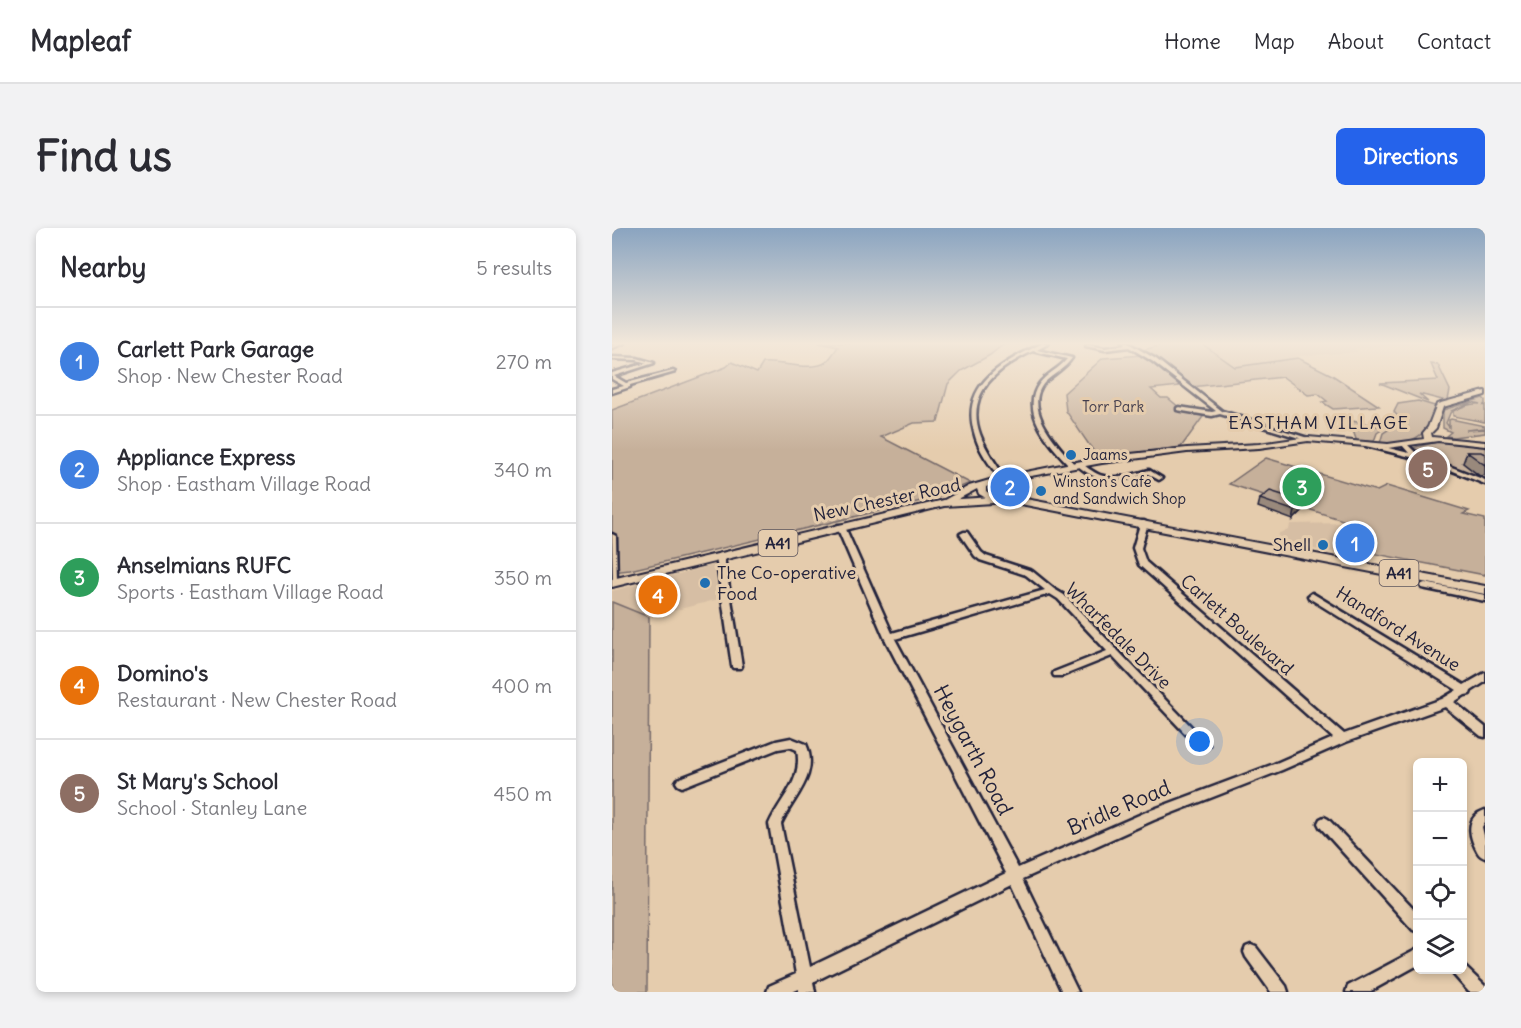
<!DOCTYPE html>
<html lang="en">
<head>
<meta charset="utf-8">
<style>
	body { margin:0; font-family:Delius,sans-serif; background:#f2f2f3; color:#2b2b33 }
	.controls { position:absolute; right:18px; bottom:18px; display:grid; overflow:hidden; border-radius:9px; box-shadow:0 3px 9px #0003 }
	.controls button { width:54px; height:54px; display:grid; place-items:center; padding:0; border:0; border-bottom:2px solid #e1e1e2; background:#fff; color:#2b2b33; font:30px sans-serif }
	.you { position:absolute; left:588px; top:514px; width:21px; height:21px; margin:-15px; border:4px solid #fff; border-radius:50%; background:#1a73e8; box-shadow:0 0 0 9px #1a73e833 }
	.badge { display:grid; place-items:center; width:39px; height:39px; border-radius:50%; background:#2563eb; color:#fff; font-size:20px; font-weight:700 }
	.pin { position:absolute; translate:-50% -50%; border:3px solid #fff; box-shadow:0 2px 6px #0006 }
	.list { margin:0; padding:0; list-style:none }
	h2 { display:flex; justify-content:space-between; align-items:center; height:78px; margin:0; padding:0 24px; font-size:26px }
	h2 small { font-size:20px; font-weight:400; color:#7c7c81 }
	.list li { display:grid; grid-template-columns:39px 1fr auto; gap:18px; align-items:center; box-sizing:border-box; height:108px; padding:0 24px; border-top:2px solid #e1e1e2 }
	.list b { display:block; font-size:22px; white-space:nowrap }
	.list p { margin:0; font-size:20px; white-space:nowrap; color:#7c7c81 }
	.list em { font-size:20px; font-style:normal; color:#7c7c81 }
	.icon { flex:none; width:33px; height:33px; fill:none; stroke:currentColor; stroke-width:2; stroke-linecap:round; stroke-linejoin:round }
	.map { position:relative; flex:none; width:873px; height:764px; overflow:hidden; border-radius:9px }
	header { display:flex; align-items:center; gap:36px; box-sizing:border-box; height:84px; padding:0 30px; background:#fff; border-bottom:2px solid #e1e1e2 }
	header strong { font-size:28px }
	nav { display:flex; gap:33px; margin-inline-start:auto; font-size:21px }
	.intro { display:flex; align-items:center; justify-content:space-between; box-sizing:border-box; height:144px; padding:0 36px }
	h1 { margin:0; font-size:42px }
	.button { padding:15px 27px; border-radius:9px; background:#2563eb; color:#fff; font-size:21px; font-weight:700 }
	main { display:flex; gap:36px; padding:0 36px }
	aside { flex:1; background:#fff; border-radius:9px; box-shadow:0 3px 9px #0003 }
	.map>svg:first-child { display:block }
</style>
</head>
<body>
<header>
<strong>Mapleaf</strong>
<nav><a>Home</a><a>Map</a><a>About</a><a>Contact</a></nav>
</header>
<div class="intro"><h1>Find us</h1><a class="button">Directions</a></div>
<main>
<aside>
<h2>Nearby<small>5 results</small></h2>
<ul class="list">
<li><span class="badge" style="background:#3f7fe0">1</span><div><b>Carlett Park Garage</b><p>Shop · New Chester Road</p></div><em>270 m</em></li>
<li><span class="badge" style="background:#3f7fe0">2</span><div><b>Appliance Express</b><p>Shop · Eastham Village Road</p></div><em>340 m</em></li>
<li><span class="badge" style="background:#2e9e5b">3</span><div><b>Anselmians RUFC</b><p>Sports · Eastham Village Road</p></div><em>350 m</em></li>
<li><span class="badge" style="background:#e8710a">4</span><div><b>Domino's</b><p>Restaurant · New Chester Road</p></div><em>400 m</em></li>
<li><span class="badge" style="background:#8d6e63">5</span><div><b>St Mary's School</b><p>School · Stanley Lane</p></div><em>450 m</em></li>
</ul>
</aside>
<div class="map">
<svg width="873" height="764" viewBox="0 0 873 764">
	<rect width="100%" height="100%" fill="#e5ccad"/>
	<filter id="ink" filterUnits="userSpaceOnUse"><feTurbulence type="fractalNoise" baseFrequency=".0167" numOctaves="2"/><feDisplacementMap in="SourceGraphic" scale="12" xChannelSelector="R" yChannelSelector="G"/><feConvolveMatrix kernelMatrix="1 2 1 2 8 2 1 2 1" color-interpolation-filters="sRGB"/></filter>
	<g filter="url(#ink)">
		<g fill="#d6bea4">
			<path d="M589,115H807V116L743,121L746,124L684,128L686,130L623,139Z"/>
			<path d="M736,295L759,301V325L731,326L666,315L667,305L677,302L678,296Z"/>
			<path d="M102,337L107,371L37,389L0,374V363Z"/>
		</g>
		<g fill="#c6b09a" stroke="#74696a" stroke-width="1.5">
			<path d="M207,115H393L378,127L349,143L336,156L326,194L302,195L269,209L358,255L326,269L18,342L0,344V182L114,139L120,134L145,145L151,135C168,133 201,144 214,134C218,131 222,124 226,119Z"/>
			<path d="M560,115H589L623,139L686,130L720,147L767,178L721,181L710,174L715,173L706,166L696,167L671,149L579,159L539,127L530,122Z"/>
			<path d="M530,127L568,158L539,161L549,170H556L568,180L593,186L569,219L486,230L454,183L452,165L491,130Z"/>
			<path d="M819,136L826,137L838,162L836,172L834,173L807,166L816,174L768,155L826,152Z"/>
			<path d="M871,170L873,172V177H871L873,178V194L841,188V183C849,179 860,175 868,176L860,174L839,183L834,195L837,199V192L839,191L873,198V200L854,202L873,201V205L841,209L834,208L839,204L831,200V182Z"/>
			<path d="M806,173L826,179L823,181C816,210 797,218 768,215L771,205L790,193L782,184L786,176Z"/>
			<path d="M740,193L770,199L771,201L765,205L762,213L745,214L738,194Z"/>
			<path d="M825,214L873,218V235H851L867,248L873,247V251L807,227L803,223H810L800,220Z"/>
			<path d="M654,230L765,263L775,258L857,283L851,286L873,291V347L759,325V301L617,256Z"/>
			<path d="M0,374L37,389L35,764H0Z"/>
		</g>
		<g fill="none" stroke-linecap="round" stroke-linejoin="round">
			<g stroke="#22223b" stroke-width="5">
				<g id="minor">
					<path d="M6,115H13L0,120V118Z"/>
					<path d="M431,115H437L425,122L460,130C453,141 441,146 432,155C410,182 447,218 463,237L458,238C439,218 407,184 427,156C434,146 447,141 455,131L421,123C387,139 353,164 368,206C374,223 385,237 394,251L391,253L389,252C378,237 366,222 362,204C348,155 394,133 431,115Z"/>
					<path d="M510,115H516L544,131L610,183L699,211L694,212L608,186L600,188L565,182V180L567,179L600,184L604,183L540,133L517,119L493,122L474,118L476,117L493,120L513,117Z"/>
					<path d="M0,129L25,130L42,135L2,148L14,155L61,143L63,144L18,157V159L0,165V161L12,158L0,151V145L35,135L25,132L0,131Z"/>
					<path d="M756,215L797,225L790,217L795,216L806,227L819,231L873,252V256L815,233L754,218V216Z"/>
					<path d="M467,234C474,238 480,244 488,247C504,253 522,246 537,242L550,250L547,252L536,246C508,253 487,258 464,236Z"/>
					<path d="M529,293H532L536,295L529,320L534,334L732,506L830,471L845,462L697,370L696,368L700,365L852,457L873,445V454L859,463L858,466L853,467L842,474L873,499V509L869,508L833,479L734,514L670,542L542,592L411,651L466,764H450L400,656L201,754L203,764H187V761L180,764H155L157,758L184,746L157,596C169,569 191,553 185,522L178,519L166,521L70,559L66,557L64,554L66,551L164,513L179,510L194,516C208,547 181,569 169,596L198,739L394,645L272,409L225,299L226,297H232L233,299L280,405L433,362L414,347L368,332L363,328L348,306L352,304H355L369,324L374,328L420,343L442,361L452,367L597,517L595,520L591,521L587,520L500,428L450,448H442L441,446L442,444L495,423L446,371L438,366L283,411L406,640L534,584L662,536L721,510L527,337L521,320Z"/>
					<path d="M0,306L4,308L5,355L1,358Z"/>
					<path d="M105,327H111L112,329L130,438L129,440H121L120,438L104,329Z"/>
					<path d="M813,355L873,367V373L810,360L809,358L810,356Z"/>
					<path d="M873,582V594L870,599L873,612V630C867,628 866,625 863,619C856,604 855,588 873,582Z"/>
					<path d="M712,589L716,591L806,686V704L801,702L708,599L706,595L708,591Z"/>
					<path d="M639,717L644,719L674,758L676,764H659L634,729L632,724L634,719Z"/>
					<path d="M806,721V737L757,764H734L736,758Z"/>
					<path d="M850,736L873,758V764H857L842,747L840,742H850Z"/>
				</g>
			</g>
			<g stroke="#22223b" stroke-width="4">
				<path id="major" d="M873,163V167L831,179L824,200L819,205L820,209L873,214V218L826,213L776,220L696,213L647,220L575,224L490,235L392,253L374,259V263L386,271L381,274L367,266L365,261L335,277H329L327,275L357,258L388,249L490,229L575,220L647,216L696,209L776,216L812,211L811,205L816,199L825,176Z"/>
			</g>
			<g stroke="#22223b" stroke-width="4">
				<path id="highway" d="M398,268L873,358V366L398,274L332,278L0,359V351L332,272Z"/>
			</g>
			<use href="#minor" fill="#e5ccad" fill-rule="evenodd"/>
			<use href="#major" fill="#e5ccad" fill-rule="evenodd"/>
			<use href="#highway" fill="#e5ccad" fill-rule="evenodd"/>
		</g>
		<g fill="#99897b" stroke="#22223b" stroke-width="1.5">
			<path d="M855,224L873,226V247L868,248L851,235Z"/>
			<path d="M648,271L693,274L690,283L681,292L646,279Z"/>
		</g>
		<path fill="#7d6f64" stroke="#22223b" stroke-width="1.5" d="M693,274L690,283L681,292L683,283Z"/>
		<g fill="#b29f8f" stroke="#22223b" stroke-width="1.5">
			<path d="M855,224H869L873,226V237Z"/>
			<path d="M658,263L693,274L683,283L648,271Z"/>
		</g>
	</g>
	<linearGradient id="sky" x2="0" y2="1"><stop stop-color="#8aa4c0"/><stop offset="0.52" stop-color="#f3e8da"/><stop offset="1" stop-color="#f3e8da" stop-opacity="0"/></linearGradient>
	<rect width="873" height="222" fill="url(#sky)"/>
	<g fill="#1f6fb2" stroke="#e5ccad" stroke-width="2">
		<circle cx="459" cy="227" r="6"/>
		<circle cx="429" cy="263" r="6"/>
		<circle cx="711" cy="317" r="6"/>
		<circle cx="93" cy="355" r="6"/>
	</g>
	<g text-anchor="middle" stroke-width="6" stroke-linejoin="round" paint-order="stroke">
		<g font-size="15" fill="#433e4e" stroke="#e5ccad">
			<text x="501" y="184">Torr Park</text>
		</g>
		<g font-size="15" fill="#22223b" stroke="#e5ccad" text-anchor="start">
			<text x="471" y="232">Jaams</text>
			<text x="441" y="259">Winston's Cafe<tspan x="441" dy="17">and Sandwich Shop</tspan></text>
		</g>
		<g fill="#e5ccad" stroke="#5c555d" stroke-width="1.5">
			<rect x="146.5" y="302" width="39" height="26" rx="4.5"/>
			<rect x="767.5" y="332" width="39" height="26" rx="4.5"/>
		</g>
		<g font-size="16" font-weight="bold" fill="#22223b">
			<text x="166" y="321">A41</text>
			<text x="787" y="351">A41</text>
		</g>
		<g font-size="18" letter-spacing="1.5" fill="#22223b" stroke="#e5ccad">
			<text x="707" y="201">EASTHAM VILLAGE</text>
		</g>
		<g font-size="18" fill="#22223b" stroke="#e5ccad">
			<text transform="translate(275 272) rotate(-12)" y="6">New Chester Road</text>
			<text transform="translate(625 397) rotate(41)" y="6">Carlett Boulevard</text>
			<text transform="translate(786 401) rotate(32)" y="6">Handford Avenue</text>
			<text transform="translate(506 408) rotate(45)" y="6">Wharfedale Drive</text>
		</g>
		<g font-size="18" fill="#22223b" stroke="#e5ccad" text-anchor="end">
			<text x="699" y="323">Shell</text>
			<text x="105" y="351" text-anchor="start">The Co-operative<tspan x="105" dy="21">Food</tspan></text>
		</g>
		<g font-size="21" fill="#22223b" stroke="#e5ccad">
			<text transform="translate(361 522) rotate(62)" y="7">Heygarth Road</text>
			<text transform="translate(507 580) rotate(-23)" y="7">Bridle Road</text>
		</g>
	</g>
</svg>
<div class="controls">
<button>+</button>
<button>−</button>
<button><svg class="icon" aria-label="locate" viewBox="0 0 24 24"><circle cx="12" cy="12" r="6"/><path d="M12 2v4M12 18v4M2 12h4M18 12h4"/></svg></button>
<button><svg class="icon" aria-label="layers" viewBox="0 0 24 24"><path d="M12 4l9 5-9 5-9-5zM3 14l9 5 9-5"/></svg></button>
</div>
<div class="you"></div>
<div class="pin badge" style="left:743px;top:315px;background:#3f7fe0">1</div>
<div class="pin badge" style="left:398px;top:259px;background:#3f7fe0">2</div>
<div class="pin badge" style="left:690px;top:259px;background:#2e9e5b">3</div>
<div class="pin badge" style="left:46px;top:367px;background:#e8710a">4</div>
<div class="pin badge" style="left:816px;top:241px;background:#8d6e63">5</div>
</div>
</main>
</body>
</html>
